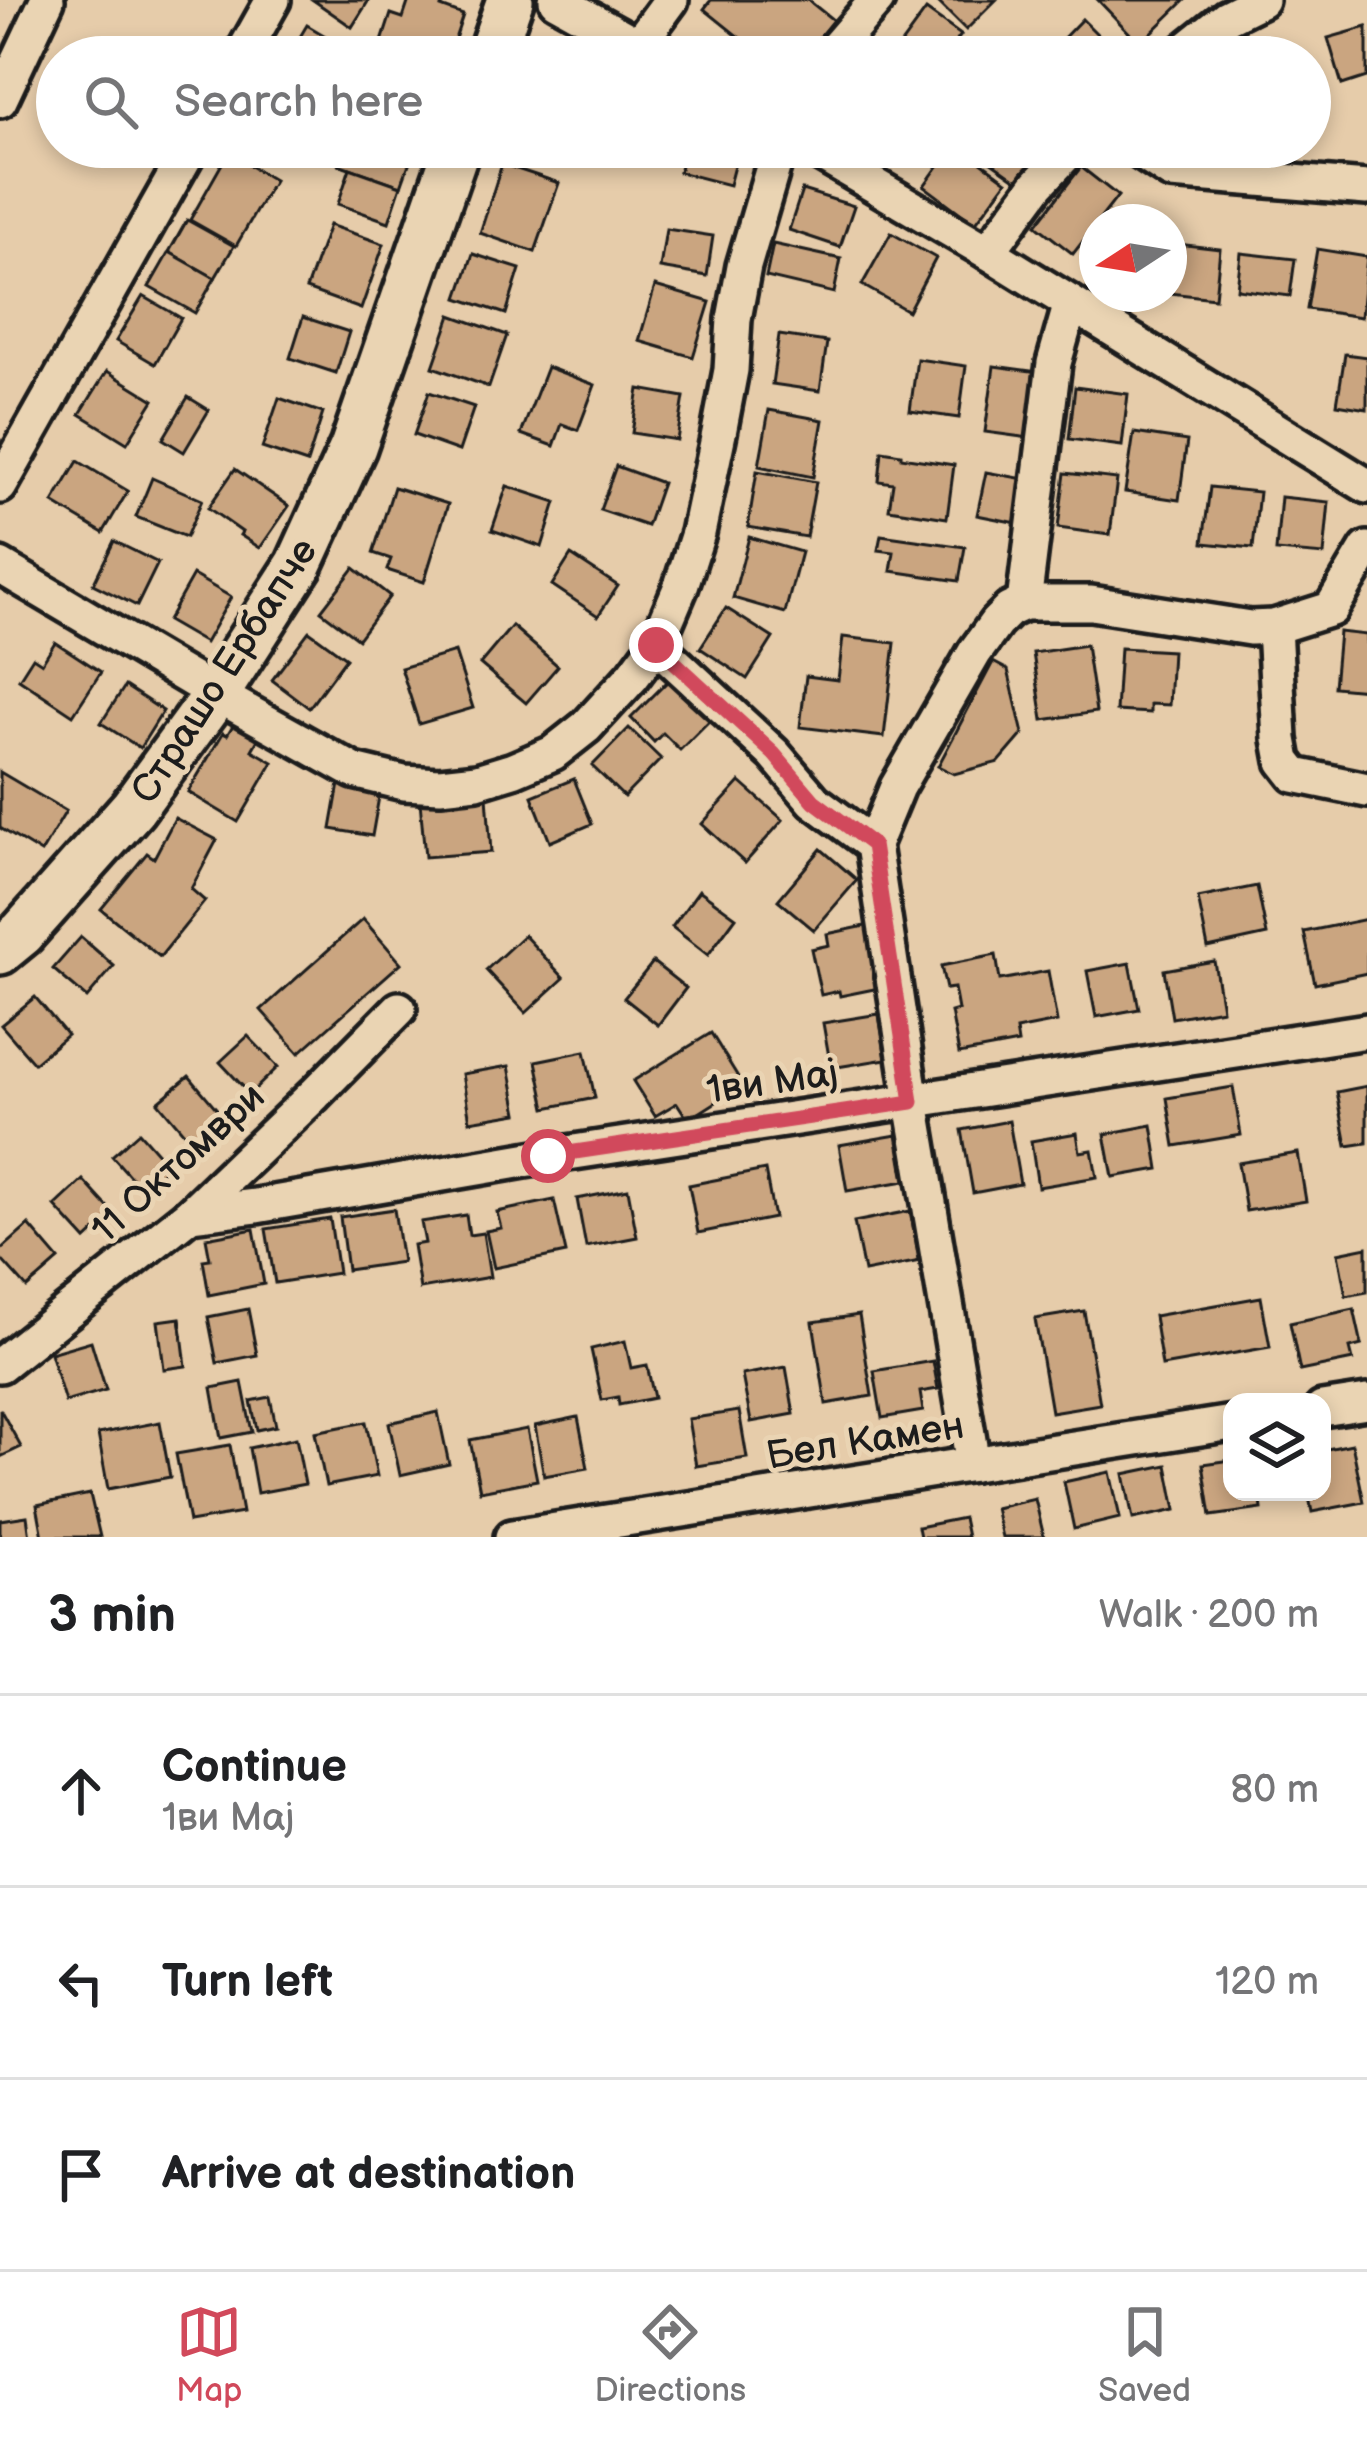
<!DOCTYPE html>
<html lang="en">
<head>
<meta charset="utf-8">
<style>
	body { margin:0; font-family:"Balsamiq Sans",sans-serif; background:#f6f6f6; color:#202124 }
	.controls { position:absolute; right:36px; bottom:36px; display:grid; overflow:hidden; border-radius:24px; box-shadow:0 6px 18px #0003 }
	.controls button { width:108px; height:108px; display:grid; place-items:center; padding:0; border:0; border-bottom:3px solid #e0e0e0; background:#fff; color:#202124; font:60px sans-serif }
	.compass { position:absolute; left:1079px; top:204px; width:108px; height:108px; border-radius:50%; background:#fff; box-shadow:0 6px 18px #0003; rotate:258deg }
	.stop { position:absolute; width:36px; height:36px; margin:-27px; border:9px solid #d1495b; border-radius:50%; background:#fff }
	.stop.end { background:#d1495b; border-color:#fff; box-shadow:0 3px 12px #0008 }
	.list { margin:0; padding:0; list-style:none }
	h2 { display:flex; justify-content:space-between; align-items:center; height:156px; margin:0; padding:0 48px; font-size:51px }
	h2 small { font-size:39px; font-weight:400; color:#757577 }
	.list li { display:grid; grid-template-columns:78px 1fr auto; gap:36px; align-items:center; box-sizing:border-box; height:192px; padding:0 48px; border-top:3px solid #e0e0e0 }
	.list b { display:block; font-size:45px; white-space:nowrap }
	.list p { margin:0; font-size:39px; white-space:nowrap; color:#757577 }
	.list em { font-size:39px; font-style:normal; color:#757577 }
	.icon { flex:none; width:66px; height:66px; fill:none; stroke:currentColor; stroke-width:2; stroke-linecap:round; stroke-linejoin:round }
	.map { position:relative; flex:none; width:1367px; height:1537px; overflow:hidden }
	.search { position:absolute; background:#fff; box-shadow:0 6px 18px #0003; left:36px; right:36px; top:36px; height:132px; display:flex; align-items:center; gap:30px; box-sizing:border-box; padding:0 42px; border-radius:66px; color:#757577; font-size:45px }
	.sheet { height:732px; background:#fff }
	nav { display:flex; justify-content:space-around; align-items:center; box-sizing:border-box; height:168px; border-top:3px solid #e0e0e0; background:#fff; font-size:33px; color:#757577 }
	nav a { display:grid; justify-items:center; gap:6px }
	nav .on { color:#d1495b }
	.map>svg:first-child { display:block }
</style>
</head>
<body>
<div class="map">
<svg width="1367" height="1537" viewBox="0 0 1367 1537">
	<rect width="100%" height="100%" fill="#e6ccaa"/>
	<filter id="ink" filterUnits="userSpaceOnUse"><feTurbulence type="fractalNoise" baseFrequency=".00833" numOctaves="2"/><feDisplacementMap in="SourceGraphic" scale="24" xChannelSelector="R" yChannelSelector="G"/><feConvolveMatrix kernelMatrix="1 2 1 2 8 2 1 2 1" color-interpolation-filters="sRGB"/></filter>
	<g filter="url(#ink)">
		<g fill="#caa580" stroke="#1c1c1c" stroke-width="3">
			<path d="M313,0H369L352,27Z"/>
			<path d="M409,0H443L441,7L463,15L449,57H388L378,54L391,14L403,18Z"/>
			<path d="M711,0H808L833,20L803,57H751L740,48L745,42L704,9Z"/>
			<path d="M936,0H996L966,30Z"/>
			<path d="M1098,0H1185L1140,44Z"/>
			<path d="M926,10L961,35L945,57H905L896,51Z"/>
			<path d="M1082,19L1120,57H1057L1051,51Z"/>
			<path d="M307,25L344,47L338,57H288Z"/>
			<path d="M1367,27V77L1342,85L1328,38Z"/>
			<path d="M546,36L589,51L587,57H539Z"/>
			<path d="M238,147H290L282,161L262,149L257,158Z"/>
			<path d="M344,147H406L414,150L401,186L338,164Z"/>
			<path d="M686,147H739L729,185L679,172Z"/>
			<path d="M952,147H961L1007,181L975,224L924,186Z"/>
			<path d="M974,147H1041L1018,181L973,149Z"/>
			<path d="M228,153L274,180L236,246L190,220Z"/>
			<path d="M502,164L559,183L535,252L480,233Z"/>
			<path d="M1081,167L1118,196L1073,254L1036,225Z"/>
			<path d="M350,168L401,186L389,222L338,204Z"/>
			<path d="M802,190L854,206L840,247L789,230Z"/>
			<path d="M187,220L234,246L215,278L169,252Z"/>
			<path d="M329,225L384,244L361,309L306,289Z"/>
			<path d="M666,229L713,236L707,276L660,268Z"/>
			<path d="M891,233L936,258L908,311L862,285Z"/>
			<path d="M1169,243L1220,249L1215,298L1169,293Z"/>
			<path d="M773,244L841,259L834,293L766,277Z"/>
			<path d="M1317,249L1367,257L1361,317L1307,309Z"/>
			<path d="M169,252L215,278L195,313L149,287Z"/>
			<path d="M1241,253L1295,259L1290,296L1237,289Z"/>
			<path d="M473,254L520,269L506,314L458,298Z"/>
			<path d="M655,286L710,302L693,357L639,341Z"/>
			<path d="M143,296L181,318L155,364L116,341Z"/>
			<path d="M451,315L507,335L489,387L433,367Z"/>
			<path d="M303,317L349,332L336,373L290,358Z"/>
			<path d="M779,335L827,342L820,391L772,384Z"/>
			<path d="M1345,354L1367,357V409L1337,404Z"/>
			<path d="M917,359L966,366L959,418L910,411Z"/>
			<path d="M994,366L1039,372L1030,438L985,432Z"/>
			<path d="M547,367L595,385L578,430L562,424L554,446L521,434Z"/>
			<path d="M107,371L154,400L127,443L80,414Z"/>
			<path d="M1075,387L1128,394L1122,446L1069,439Z"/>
			<path d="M639,389L684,397L677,440L632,433Z"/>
			<path d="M429,392L474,407L459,451L414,435Z"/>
			<path d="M188,397L209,410L184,452L163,439Z"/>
			<path d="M279,398L323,413L307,463L262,448Z"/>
			<path d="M769,410L823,420L813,477L759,466Z"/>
			<path d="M1134,433L1187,441L1179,500L1125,492Z"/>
			<path d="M882,451L901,454V457L954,465L947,518L889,509L893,483L879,481Z"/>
			<path d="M78,461L128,491L103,533L53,503Z"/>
			<path d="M616,466L662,483L647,526L600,510Z"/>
			<path d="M235,469L289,506L260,548L240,535L242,532L208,508Z"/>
			<path d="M757,471L816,482L806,537L748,527Z"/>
			<path d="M986,472L1030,480L1022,524L977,515Z"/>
			<path d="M1065,473L1117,479L1110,535L1058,528Z"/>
			<path d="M152,478L202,500L186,537L136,517Z"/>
			<path d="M507,486L556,502L542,547L492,530Z"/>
			<path d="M394,487L448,504L424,582L387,570L391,559L373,553Z"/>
			<path d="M1210,487L1259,492L1253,548L1203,543Z"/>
			<path d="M1281,497L1329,502L1324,555L1276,551Z"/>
			<path d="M881,535L965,547L959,581L891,571L894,552L878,550Z"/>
			<path d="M749,537L801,552L785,613L733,598Z"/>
			<path d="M114,541L158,563L137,606L93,584Z"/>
			<path d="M571,555L618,586L598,616L552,585Z"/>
			<path d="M354,568L390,596L358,639L321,611Z"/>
			<path d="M193,575L231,597L205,643L167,621Z"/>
			<path d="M726,608L773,638L747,679L700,648Z"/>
			<path d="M512,626L558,666L526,703L480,664Z"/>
			<path d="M309,631L346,658L309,708L272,680Z"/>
			<path d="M1339,632L1367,635V690L1334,687Z"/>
			<path d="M843,637L895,643L884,737L800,727L806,676L838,680Z"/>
			<path d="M55,642L101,672L73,715L19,679L33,657L42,663Z"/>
			<path d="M1086,645L1096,712L1043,720L1033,653Z"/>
			<path d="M1120,648L1172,651L1169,705L1150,704V713L1116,711Z"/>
			<path d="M455,652L473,708L419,724L401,668Z"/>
			<path d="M993,662L1008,670L1023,734L999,762L954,774L938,766Z"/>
			<path d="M680,669L720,710L680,750L663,733L654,742L631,718Z"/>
			<path d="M125,686L163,711L140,748L101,723Z"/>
			<path d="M235,722L260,736L252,750L273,762L238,822L188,792L223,733L227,735Z"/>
			<path d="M629,728L661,759L624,797L592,766Z"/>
			<path d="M0,772L66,811L41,853L0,828Z"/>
			<path d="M574,779L592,824L550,842L532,796Z"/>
			<path d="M740,782L783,820L745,863L702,824Z"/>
			<path d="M339,784L380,791L372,836L331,829Z"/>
			<path d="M487,796L491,852L425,857L420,801Z"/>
			<path d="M175,818L217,840L191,889L205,901L160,957L101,909L147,853L154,858Z"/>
			<path d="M821,849L857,880L814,930L778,900Z"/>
			<path d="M1257,886L1267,935L1208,948L1198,898Z"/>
			<path d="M699,890L736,917L708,955L672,927Z"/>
			<path d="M363,919L401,963L299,1053L261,1010Z"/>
			<path d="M1367,919V973L1315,984L1304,932Z"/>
			<path d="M870,925L884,987L840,996L839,991L821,995L811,949L829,945L827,934Z"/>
			<path d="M524,935L564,978L526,1013L486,970Z"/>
			<path d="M81,937L114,966L87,998L53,969Z"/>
			<path d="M996,955L1000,980L1048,971L1057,1022L1016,1030L1018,1043L959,1054L951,1012L958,1010L954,988L946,989L941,966Z"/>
			<path d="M1214,961L1222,1009L1172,1018L1164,970Z"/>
			<path d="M653,962L686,988L658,1025L624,998Z"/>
			<path d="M1130,963L1139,1009L1096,1017L1087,971Z"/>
			<path d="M35,997L67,1035L34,1063L1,1025Z"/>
			<path d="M879,1014L886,1059L831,1068L823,1023Z"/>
			<path d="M711,1033L743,1085L688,1120L677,1103L655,1116L633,1081Z"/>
			<path d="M248,1036L278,1067L250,1094L220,1062Z"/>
			<path d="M585,1051L595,1098L546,1108L536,1061Z"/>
			<path d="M509,1066L518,1113L470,1121L462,1074Z"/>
			<path d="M189,1076L221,1114L190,1140L158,1102Z"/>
			<path d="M1367,1086V1143L1347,1146L1337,1092Z"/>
			<path d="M1233,1087L1241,1135L1175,1146L1167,1098Z"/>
			<path d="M1009,1121L1020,1184L973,1193L962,1130Z"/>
			<path d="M1152,1125L1159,1169L1113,1177L1105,1134Z"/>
			<path d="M139,1132L169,1166L142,1190L112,1156Z"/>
			<path d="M1077,1133L1080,1152L1092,1150L1097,1177L1038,1187L1031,1141Z"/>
			<path d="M897,1135L905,1181L847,1191L839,1145Z"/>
			<path d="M1298,1153L1306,1201L1246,1211L1238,1163Z"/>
			<path d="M765,1170L774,1218L698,1233L689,1185Z"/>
			<path d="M83,1180L114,1214L86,1240L55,1206Z"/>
			<path d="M628,1189L637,1237L586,1247L577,1199Z"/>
			<path d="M554,1200L566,1253L494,1268L486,1231L501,1228L497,1212Z"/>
			<path d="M394,1209L402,1262L347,1270L340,1217Z"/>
			<path d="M910,1211L920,1261L864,1272L854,1222Z"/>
			<path d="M466,1215L469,1235L483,1233L490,1277L420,1289L413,1245L425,1243L421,1222Z"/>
			<path d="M330,1219L338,1273L275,1283L266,1229Z"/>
			<path d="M29,1225L59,1260L27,1288L0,1258V1251Z"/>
			<path d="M254,1229L264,1284L209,1295L203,1260L210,1259L206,1238Z"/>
			<path d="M1367,1247V1292L1346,1296L1338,1253Z"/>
			<path d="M1261,1297L1270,1347L1162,1366L1154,1316Z"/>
			<path d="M248,1309L257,1355L217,1363L208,1317Z"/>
			<path d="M1354,1309L1362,1345L1350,1348L1353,1360L1300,1371L1290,1323Z"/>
			<path d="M1084,1311L1100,1404L1051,1412L1035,1319Z"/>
			<path d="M859,1315L872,1396L826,1404L813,1322Z"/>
			<path d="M180,1318L186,1366L164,1369L158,1321Z"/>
			<path d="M91,1341L106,1390L65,1402L50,1353Z"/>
			<path d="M625,1341L631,1368L647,1365L654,1398L619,1405L618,1397L602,1400L591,1349Z"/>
			<path d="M933,1361L938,1389L920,1392L923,1411L882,1418L874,1371Z"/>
			<path d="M786,1367L794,1414L751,1422L742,1375Z"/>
			<path d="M242,1382L252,1432L221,1438L212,1388Z"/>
			<path d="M270,1397L276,1426L257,1430L251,1401Z"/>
			<path d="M0,1409L21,1447L0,1457Z"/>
			<path d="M739,1411L747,1458L696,1466L688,1419Z"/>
			<path d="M438,1412L449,1464L400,1475L389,1423Z"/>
			<path d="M578,1417L588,1468L544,1476L535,1426Z"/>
			<path d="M160,1422L170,1477L108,1489L98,1434Z"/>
			<path d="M366,1422L377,1476L326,1486L315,1432Z"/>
			<path d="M527,1429L537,1480L480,1491L470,1440Z"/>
			<path d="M296,1438L305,1484L257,1493L249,1448Z"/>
			<path d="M1352,1444L1364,1502L1312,1512L1308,1492H1322V1450Z"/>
			<path d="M230,1445L242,1513L189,1522L176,1454Z"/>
			<path d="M1232,1460V1492H1260L1262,1509L1211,1516L1203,1464Z"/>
			<path d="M1167,1465L1176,1510L1133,1519L1124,1474Z"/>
			<path d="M1110,1472L1120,1518L1074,1529L1064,1482Z"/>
			<path d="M90,1494L100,1537H43L37,1505Z"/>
			<path d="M1035,1499L1044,1537H1002L995,1508Z"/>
			<path d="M27,1516L30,1537H0V1520Z"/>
			<path d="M963,1518L967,1537H920L918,1527Z"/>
		</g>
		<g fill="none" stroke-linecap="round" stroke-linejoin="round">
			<g stroke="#1c1c1c" stroke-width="42">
				<g id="street">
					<path d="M556,0L659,57"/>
					<path d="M638,45L671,0"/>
					<path d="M241,57L273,0"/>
					<path d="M828,57L877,0"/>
					<path d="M1177,57L1227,17L1261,0"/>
					<path d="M0,100L47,0"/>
					<path d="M809,147L988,252L1367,486"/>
					<path d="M1133,147L1171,172L1367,188"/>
					<path d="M988,252L1038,184L1073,147"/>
					<path d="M0,486L191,147"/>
					<path d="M0,566L216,694L354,771L404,783L440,785L477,781L513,770L553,753L586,727L633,676L656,645L681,586L698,533L719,433L731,370L734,319L744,266L779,147"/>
					<path d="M1024,603L1054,363L1071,303"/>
					<path d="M1274,627L1280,739L1284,761L1295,775L1367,790"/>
					<path d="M656,645L774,754L814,801L873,845L912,1102L973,1464"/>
					<path d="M873,845L897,787L975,652L996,623L1009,610L1024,603H1091L1250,628L1274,627L1331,609L1367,549"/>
					<path d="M190,1214L256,1206L548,1156L1367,1031"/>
					<path d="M0,1365L190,1214L315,1094L399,1009"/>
					<path d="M1322,1409L1367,1402"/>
					<path d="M512,1537L1232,1423"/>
				</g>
			</g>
			<g stroke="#1c1c1c" stroke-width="54">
				<g id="secondary">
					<path d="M490,57L510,0"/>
					<path d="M0,951L22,933L133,808L216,694L299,565L353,447L457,147"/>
				</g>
			</g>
			<use href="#street" stroke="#ead4b3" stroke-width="33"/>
			<use href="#secondary" stroke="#ead4b3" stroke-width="45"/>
		</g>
	</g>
	<g fill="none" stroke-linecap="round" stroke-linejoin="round" filter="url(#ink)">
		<path stroke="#d1495b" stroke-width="15" d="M548,1156L912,1102L873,845L814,801L774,754L656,645"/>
	</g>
	<g text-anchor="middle" stroke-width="10" stroke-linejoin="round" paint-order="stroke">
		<g font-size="39" fill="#1c1c1c" stroke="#ead4b3">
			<text transform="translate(223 670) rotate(-57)" y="14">Страшо Ербапче</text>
			<text transform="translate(772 1080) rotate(-8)" y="14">1ви Мај</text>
			<text transform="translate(177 1162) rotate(-42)" y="14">11 Октомври</text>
			<text transform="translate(865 1439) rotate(-9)" y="14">Бел Камен</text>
		</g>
	</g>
</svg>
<div class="controls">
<button><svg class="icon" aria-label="layers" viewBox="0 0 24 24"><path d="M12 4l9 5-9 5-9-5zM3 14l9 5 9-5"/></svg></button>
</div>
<svg class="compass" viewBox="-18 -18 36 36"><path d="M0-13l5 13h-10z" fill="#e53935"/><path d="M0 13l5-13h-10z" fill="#757577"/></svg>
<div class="stop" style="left:548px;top:1156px"></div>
<div class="stop end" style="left:656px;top:645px"></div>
<div class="search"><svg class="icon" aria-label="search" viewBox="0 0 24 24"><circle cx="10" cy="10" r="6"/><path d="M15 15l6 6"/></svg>Search here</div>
</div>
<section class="sheet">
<h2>3 min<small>Walk · 200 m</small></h2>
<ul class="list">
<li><svg class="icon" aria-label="ahead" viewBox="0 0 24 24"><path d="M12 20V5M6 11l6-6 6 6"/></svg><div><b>Continue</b><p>1ви Мај</p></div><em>80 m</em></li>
<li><svg class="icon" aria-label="left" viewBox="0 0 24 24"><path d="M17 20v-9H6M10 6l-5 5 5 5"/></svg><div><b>Turn left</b></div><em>120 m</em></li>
<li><svg class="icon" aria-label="arrive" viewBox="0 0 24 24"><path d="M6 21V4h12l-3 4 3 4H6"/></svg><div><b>Arrive at destination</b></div></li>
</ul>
</section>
<nav>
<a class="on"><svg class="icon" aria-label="map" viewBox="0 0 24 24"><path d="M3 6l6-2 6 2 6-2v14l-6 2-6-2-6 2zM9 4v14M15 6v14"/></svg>Map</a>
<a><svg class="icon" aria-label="directions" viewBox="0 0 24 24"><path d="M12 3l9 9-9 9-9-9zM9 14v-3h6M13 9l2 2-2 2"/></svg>Directions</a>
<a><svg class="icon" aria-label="saved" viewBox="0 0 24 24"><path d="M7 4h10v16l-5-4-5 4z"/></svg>Saved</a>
</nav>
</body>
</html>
